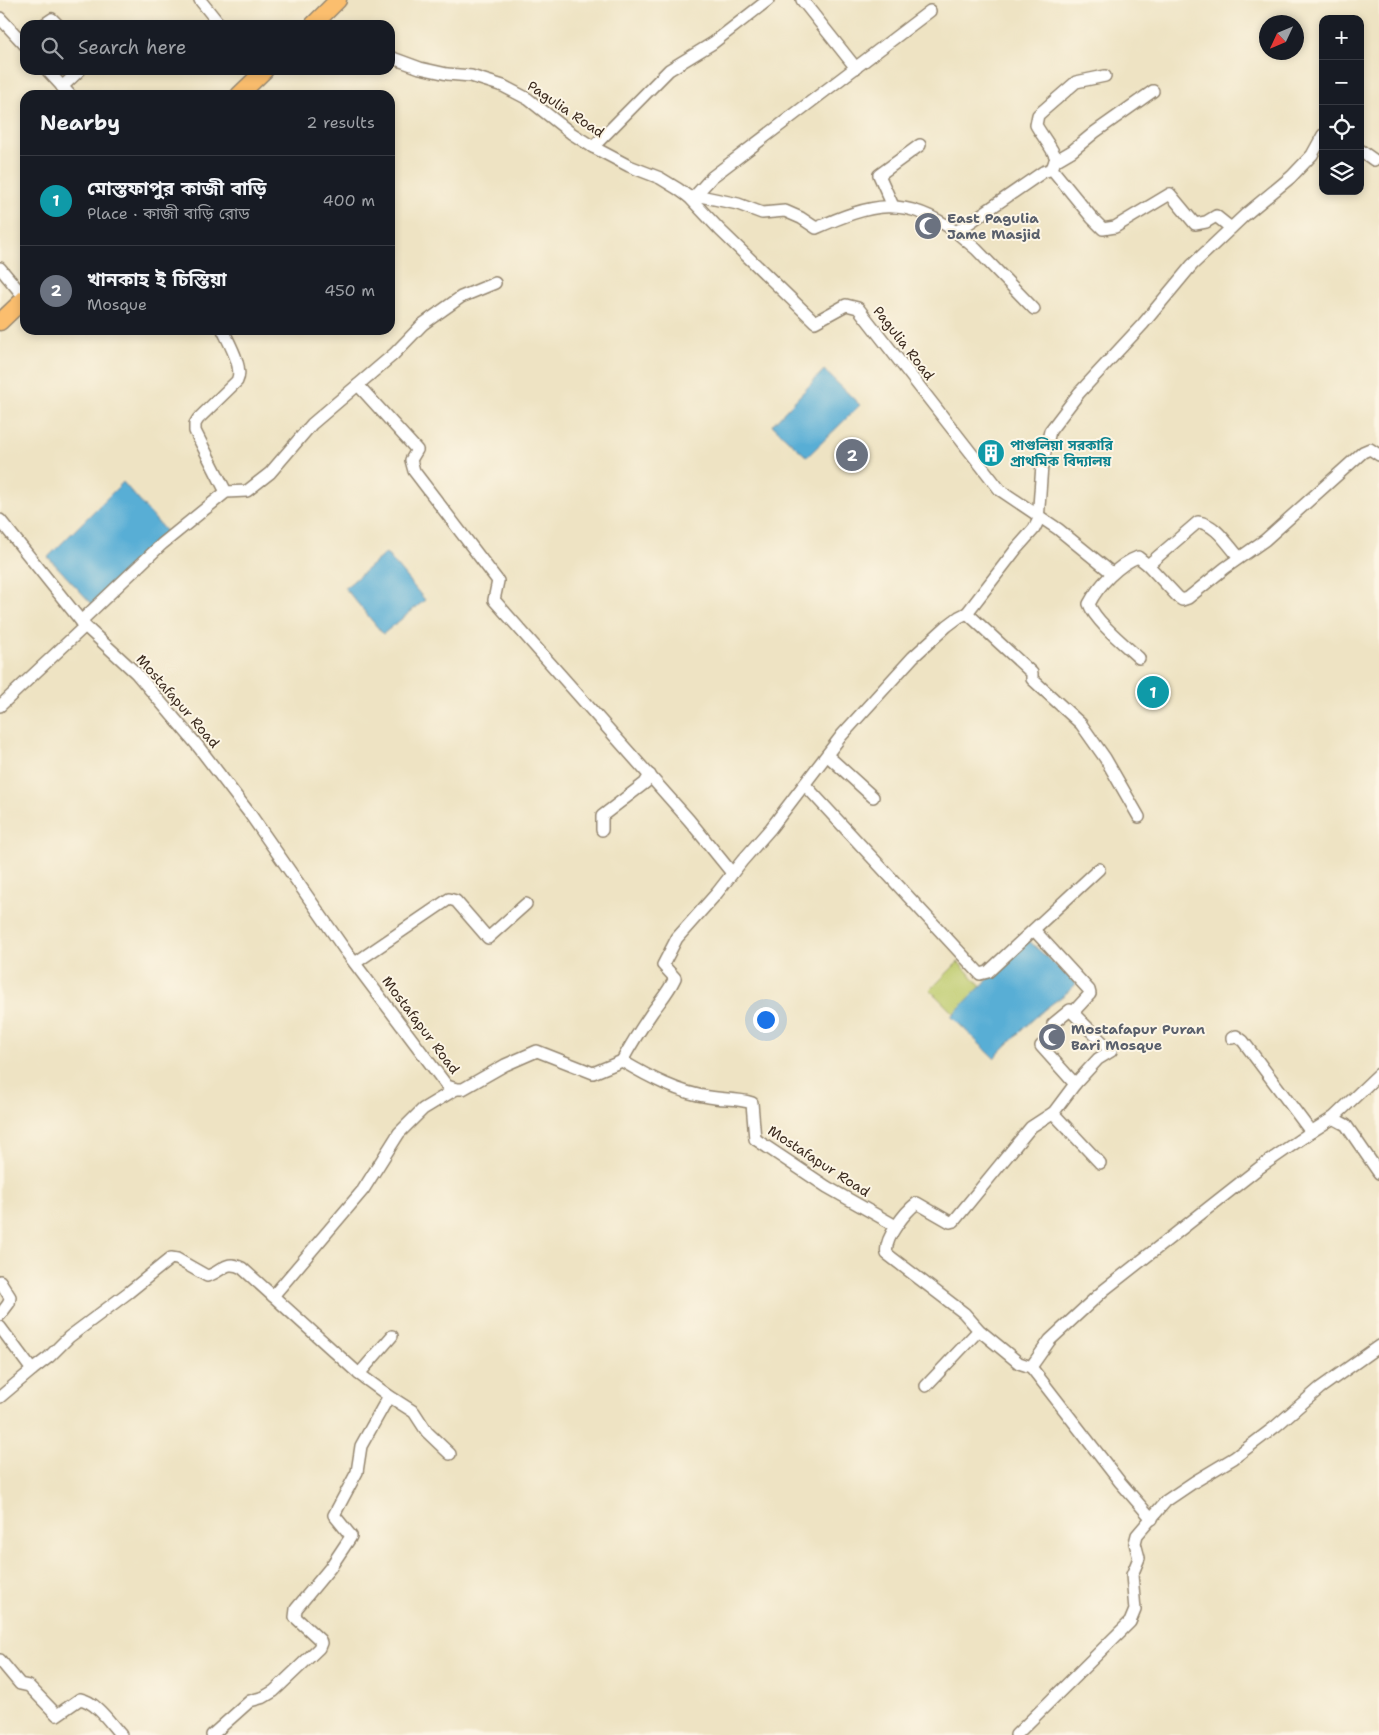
<!DOCTYPE html>
<html lang="en">
<head>
<meta charset="utf-8">
<style>
	body { margin:0; font-family:"Shantell Sans","Noto Sans Bengali",sans-serif; background:#20242c; color:#f1f3f6 }
	.controls { position:absolute; right:15px; top:15px; display:grid; overflow:hidden; border-radius:10px; box-shadow:0 2px 8px #0003 }
	.controls button { width:45px; height:45px; display:grid; place-items:center; padding:0; border:0; border-bottom:1px solid #363941; background:#171b24; color:#f1f3f6; font:25px sans-serif }
	.compass { position:absolute; left:1259px; top:15px; width:45px; height:45px; border-radius:50%; background:#171b24; box-shadow:0 2px 8px #0003; rotate:226deg }
	.you { position:absolute; left:765px; top:1019px; width:18px; height:18px; margin:-12px; border:4px solid #fff; border-radius:50%; background:#1a73e8; box-shadow:0 0 0 8px #1a73e833 }
	.badge { display:grid; place-items:center; width:32px; height:32px; border-radius:50%; background:#b45309; color:#fff; font-size:16px; font-weight:700 }
	.pin { position:absolute; translate:-50% -50%; border:2px solid #fff; box-shadow:0 1px 5px #0006 }
	.list { margin:0; padding:0; list-style:none }
	h2 { display:flex; justify-content:space-between; align-items:center; height:65px; margin:0; padding:0 20px; font-size:21px }
	h2 small { font-size:16px; font-weight:400; color:#9ea1a6 }
	.list li { display:grid; grid-template-columns:32px 1fr auto; gap:15px; align-items:center; box-sizing:border-box; height:90px; padding:0 20px; border-top:1px solid #363941 }
	.list b { display:block; font-size:19px; white-space:nowrap }
	.list p { margin:0; font-size:16px; white-space:nowrap; color:#9ea1a6 }
	.list em { font-size:16px; font-style:normal; color:#9ea1a6 }
	.icon { flex:none; width:28px; height:28px; fill:none; stroke:currentColor; stroke-width:2; stroke-linecap:round; stroke-linejoin:round }
	.map { position:relative; flex:none; width:1379px; height:1735px; overflow:hidden }
	.search { position:absolute; background:#171b24; box-shadow:0 2px 8px #0003; left:20px; top:20px; width:375px; height:55px; display:flex; align-items:center; gap:12px; box-sizing:border-box; padding:0 18px; border-radius:15px; color:#9ea1a6; font-size:19px }
	.panel { position:absolute; background:#171b24; box-shadow:0 2px 8px #0003; left:20px; top:90px; width:375px; height:245px; border-radius:15px }
	.map>svg:first-child { display:block }
</style>
</head>
<body>
<div class="map">
<svg width="1379" height="1735" viewBox="0 0 1379 1735">
	<rect width="100%" height="100%" fill="#fcf5e5"/>
	<filter id="ink" filterUnits="userSpaceOnUse"><feTurbulence type="fractalNoise" baseFrequency=".02" numOctaves="2"/><feDisplacementMap in="SourceGraphic" scale="10" xChannelSelector="R" yChannelSelector="G"/><feConvolveMatrix kernelMatrix="1 2 1 2 8 2 1 2 1" color-interpolation-filters="sRGB"/></filter>
	<filter id="wash" filterUnits="userSpaceOnUse"><feTurbulence type="fractalNoise" baseFrequency=".0096" numOctaves="4" result="noise"/><feDisplacementMap in="SourceGraphic" scale="20" xChannelSelector="R" yChannelSelector="G"/><feGaussianBlur stdDeviation="1.12" result="paint"/><feColorMatrix in="noise" values="0 0 0 0 0 0 0 0 0 0 0 0 0 0 0 0 0 1.4 0 .05"/><feComposite in="paint" operator="in"/></filter>
	<g filter="url(#wash)">
		<rect width="100%" height="100%" fill="#eee3c3"/>
		<path fill="#becb6d" stroke="#7c7a46" d="M958,962L987,992L958,1018L930,990Z"/>
		<g fill="#59aed5" stroke="#4a6c7a">
			<path d="M824,370L860,405L807,457L772,425Z"/>
			<path d="M123,482L168,534L93,605L48,557Z"/>
			<path d="M386,553L425,600L383,634L345,588Z"/>
			<path d="M1028,940L1076,984C1066,995 1056,1000 1045,1009C1027,1024 1011,1041 994,1058L951,1016Z"/>
		</g>
	</g>
	<g filter="url(#ink)">
		<g fill="none" stroke-linecap="round" stroke-linejoin="round">
			<g stroke="#948670" stroke-width="14">
				<g id="minor">
					<path d="M200,0L220,25"/>
					<path d="M802,0L856,68"/>
					<path d="M0,18L25,45"/>
					<path d="M43,25L52,19L58,25"/>
					<path d="M390,57L420,68L447,74L471,76L503,86L528,99L571,133L593,147L629,166L660,178L678,189L689,197L720,230L815,322L846,305L858,308L1000,490L1058,529L1112,573"/>
					<path d="M47,70L70,95"/>
					<path d="M62,87L80,70"/>
					<path d="M593,147L669,70L713,43L768,0"/>
					<path d="M1360,150L1374,160"/>
					<path d="M1055,161L1072,151L1095,132L1153,91"/>
					<path d="M1052,169L1056,158C1051,146 1042,136 1036,125L1038,115L1076,82L1105,76"/>
					<path d="M689,197L700,196L738,204L762,213L785,211L801,218L816,228C871,204 904,194 956,232L1043,172L1052,169L1092,218L1103,229L1115,227L1170,194L1195,224L1206,222L1216,216L1231,228"/>
					<path d="M694,197L712,177L930,11"/>
					<path d="M893,206L879,175L920,145"/>
					<path d="M956,232L976,249L1034,309"/>
					<path d="M0,268L25,298"/>
					<path d="M223,330C229,343 244,368 237,381L198,419L195,424V431L226,492"/>
					<path d="M358,385L417,450L411,460L414,471L498,581L494,600L689,820L732,873"/>
					<path d="M0,520L85,626L136,673L197,745L250,814L347,953L447,1086L456,1089H463L505,1065L537,1051L593,1073L622,1061"/>
					<path d="M1148,565L1198,522C1216,524 1227,544 1239,557"/>
					<path d="M967,613L1032,673V679L1081,724L1105,758L1139,817"/>
					<path d="M81,621L162,544L226,492L247,491L270,473L312,424L394,354L423,324L461,297L495,283"/>
					<path d="M1139,658C1125,645 1095,621 1089,604C1098,586 1119,564 1138,557L1148,565L1178,597L1182,600L1188,598L1225,568L1265,540L1363,452L1370,449L1379,455"/>
					<path d="M0,706L85,626"/>
					<path d="M828,756L873,797"/>
					<path d="M805,785L980,974L988,972L1099,869"/>
					<path d="M602,830V816L645,783L650,775"/>
					<path d="M1034,930L1089,990L1090,994L1077,1008"/>
					<path d="M355,963L449,899L456,901L488,938L526,904"/>
					<path d="M1053,1024L1070,1010L1111,1051L1098,1059L1075,1084"/>
					<path d="M1232,1038L1236,1036L1243,1041L1311,1132"/>
					<path d="M622,1061C631,1044 642,1027 653,1011C661,1000 669,991 675,978L663,965L677,938L717,893L742,861L771,828L842,735L913,657L947,626L959,617L967,613L1017,548L1034,529L1038,521L1042,465L1050,431L1079,393L1143,324L1192,265L1245,215L1291,177L1312,155L1323,135"/>
					<path d="M622,1061C649,1077 679,1093 709,1097C725,1100 737,1098 752,1103L755,1139L827,1187L896,1226"/>
					<path d="M1053,1113L1100,1163"/>
					<path d="M1333,1118L1346,1125L1379,1173"/>
					<path d="M0,1281L10,1297L9,1303L0,1315"/>
					<path d="M273,1296L363,1190L399,1133L423,1109L456,1089"/>
					<path d="M0,1327L32,1370L0,1397"/>
					<path d="M1031,1367L1019,1363L979,1330L964,1313L887,1254C883,1239 906,1211 917,1203L950,1222L954,1221L1031,1127L1054,1112L1075,1084L1041,1046L1050,1038"/>
					<path d="M1031,1367L1050,1340L1104,1290L1259,1168L1311,1132L1333,1118L1379,1074"/>
					<path d="M1031,1367L1120,1482L1152,1519"/>
					<path d="M32,1370L49,1357L69,1337L129,1292L171,1258L177,1259L207,1276C223,1272 225,1259 242,1268L359,1374L389,1396L414,1412L427,1432L450,1454"/>
					<path d="M359,1374L392,1336"/>
					<path d="M926,1386L979,1330"/>
					<path d="M0,1660L20,1684L29,1686L57,1715L80,1699C97,1702 110,1723 121,1735"/>
					<path d="M212,1735L250,1701L264,1697L274,1691L319,1648L321,1643L320,1640L295,1617L296,1609L330,1568L350,1538L351,1536L334,1515L357,1472L361,1446L389,1396"/>
					<path d="M1016,1735L1130,1622L1135,1610L1132,1575L1139,1558L1135,1543L1137,1535L1166,1501L1194,1482L1234,1458L1276,1426L1320,1388L1379,1346"/>
				</g>
			</g>
			<g stroke="#948670" stroke-width="19">
				<g id="highway">
					<path d="M313,25L338,0"/>
					<path d="M239,95L265,70"/>
					<path d="M0,322L25,298"/>
				</g>
			</g>
			<use href="#minor" stroke="#fff" stroke-width="11"/>
			<use href="#highway" stroke="#fbbe6e" stroke-width="16"/>
		</g>
	</g>
	<defs>
		<g id="mosque-disc" transform="scale(1.4375)"><circle r="9.5" fill="#6b7280" stroke="#fcf5e5"/><path d="M3.5-4.9A6 6 0 1 0 3.5 4.9A5 5 0 1 1 3.5-4.9Z" fill="#fff"/></g>
		<g id="building-disc" transform="scale(1.4375)"><circle r="9.5" fill="#0f9aa8" stroke="#fcf5e5"/><path d="M-4-6H4V6H1V3H-1V6H-4ZM-2.5-4.3h1.7v1.8h-1.7ZM.8-4.3h1.7v1.8H.8ZM-2.5-1h1.7V.8h-1.7ZM.8-1h1.7V.8H.8Z" fill="#fff"/></g>
	</defs>
	<g fill-rule="evenodd">
		<use href="#mosque-disc" x="928" y="226"/>
		<use href="#building-disc" x="991" y="453"/>
		<use href="#mosque-disc" x="1052" y="1037"/>
	</g>
	<g text-anchor="middle" stroke-width="4" stroke-linejoin="round" paint-order="stroke">
		<g font-size="14" fill="#3b2a1e" stroke="#fcf5e5">
			<text transform="translate(566 109) rotate(34)" y="5">Pagulia Road</text>
			<text transform="translate(904 343) rotate(52)" y="5">Pagulia Road</text>
			<text transform="translate(178 701) rotate(49)" y="5">Mostafapur Road</text>
			<text transform="translate(421 1025) rotate(53)" y="5">Mostafapur Road</text>
			<text transform="translate(819 1161) rotate(33)" y="5">Mostafapur Road</text>
		</g>
		<g font-size="14" font-weight="bold" fill="#5b616d" stroke="#fcf5e5" text-anchor="start">
			<text x="947" y="223">East Pagulia<tspan x="947" dy="16">Jame Masjid</tspan></text>
			<text x="1071" y="1034">Mostafapur Puran<tspan x="1071" dy="16">Bari Mosque</tspan></text>
		</g>
		<g font-size="14" font-weight="bold" fill="#0d838f" stroke="#fcf5e5" text-anchor="start">
			<text x="1010" y="450">পাগুলিয়া সরকারি<tspan x="1010" dy="16">প্রাথমিক বিদ্যালয়</tspan></text>
		</g>
	</g>
</svg>
<div class="controls">
<button>+</button>
<button>−</button>
<button><svg class="icon" aria-label="locate" viewBox="0 0 24 24"><circle cx="12" cy="12" r="6"/><path d="M12 2v4M12 18v4M2 12h4M18 12h4"/></svg></button>
<button><svg class="icon" aria-label="layers" viewBox="0 0 24 24"><path d="M12 4l9 5-9 5-9-5zM3 14l9 5 9-5"/></svg></button>
</div>
<svg class="compass" viewBox="-18 -18 36 36"><path d="M0-13l5 13h-10z" fill="#e53935"/><path d="M0 13l5-13h-10z" fill="#9ea1a6"/></svg>
<div class="you"></div>
<div class="pin badge" style="left:1153px;top:692px;background:#0f9aa8">1</div>
<div class="pin badge" style="left:852px;top:455px;background:#6b7280">2</div>
<div class="search"><svg class="icon" aria-label="search" viewBox="0 0 24 24"><circle cx="10" cy="10" r="6"/><path d="M15 15l6 6"/></svg>Search here</div>
<section class="panel">
<h2>Nearby<small>2 results</small></h2>
<ul class="list">
<li><span class="badge" style="background:#0f9aa8">1</span><div><b>মোস্তফাপুর কাজী বাড়ি</b><p>Place · কাজী বাড়ি রোড</p></div><em>400 m</em></li>
<li><span class="badge" style="background:#6b7280">2</span><div><b>খানকাহ ই চিস্তিয়া</b><p>Mosque</p></div><em>450 m</em></li>
</ul>
</section>
</div>
</body>
</html>
